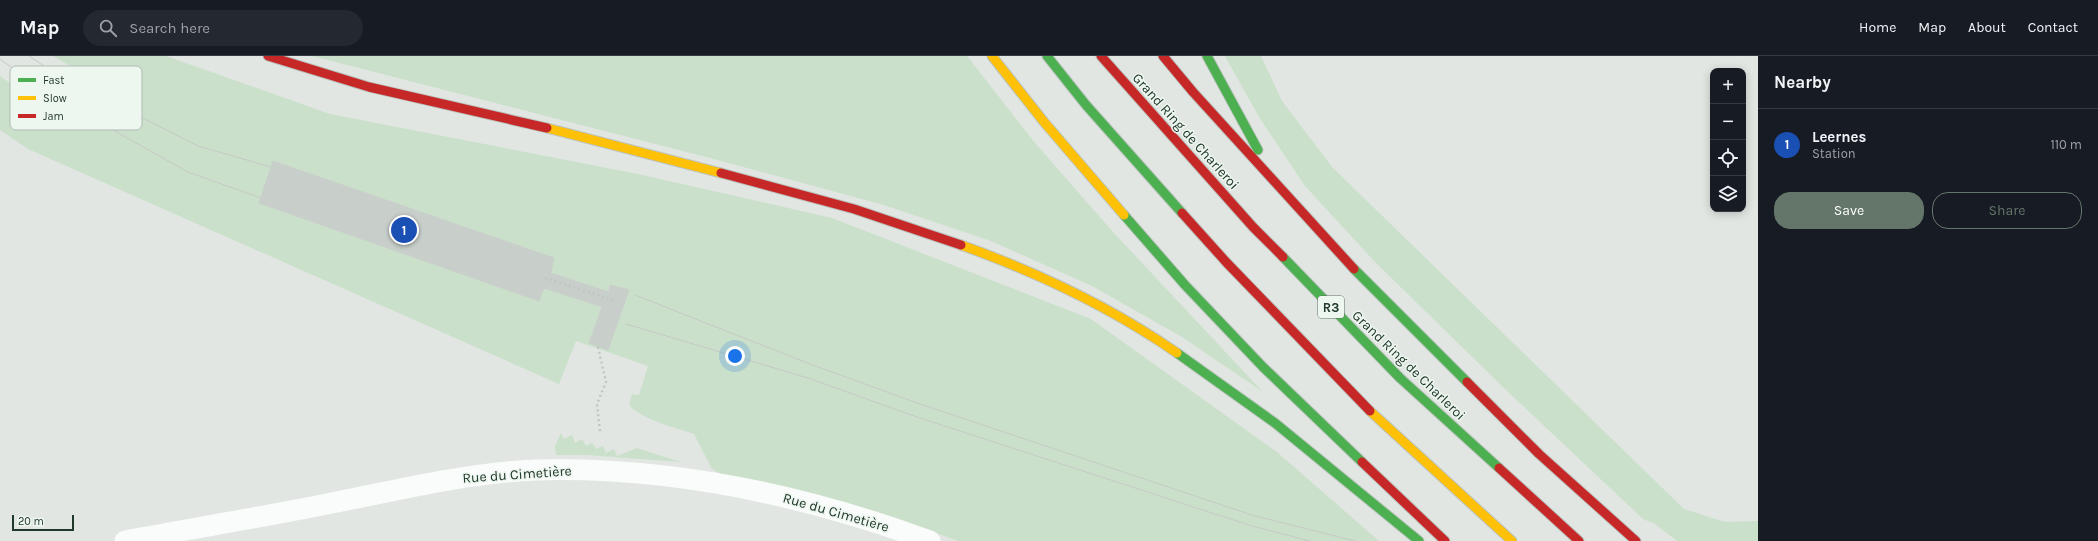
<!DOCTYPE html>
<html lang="en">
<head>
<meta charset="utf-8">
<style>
	body { margin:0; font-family:Karla,sans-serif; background:#242831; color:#f1f3f6 }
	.controls { position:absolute; right:12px; top:12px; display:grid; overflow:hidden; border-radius:8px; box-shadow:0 2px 10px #0003 }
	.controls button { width:36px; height:36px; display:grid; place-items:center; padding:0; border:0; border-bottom:1px solid #363941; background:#171b24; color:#f1f3f6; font:20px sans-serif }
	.scale { position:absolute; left:12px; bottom:10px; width:62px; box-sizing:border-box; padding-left:4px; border:2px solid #20392a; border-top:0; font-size:11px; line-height:14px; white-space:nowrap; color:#20392a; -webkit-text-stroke:3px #eef6f0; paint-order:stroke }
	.you { position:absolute; left:735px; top:300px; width:14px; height:14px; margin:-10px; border:3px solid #fff; border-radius:50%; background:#1a73e8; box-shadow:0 0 0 6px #1a73e833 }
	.badge { display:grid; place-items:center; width:26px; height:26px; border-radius:50%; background:#64766a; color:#fff; font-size:13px; font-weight:700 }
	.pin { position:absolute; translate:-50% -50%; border:2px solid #fff; box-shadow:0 1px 4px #0006 }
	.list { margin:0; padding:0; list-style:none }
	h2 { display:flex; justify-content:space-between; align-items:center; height:52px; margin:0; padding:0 16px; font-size:17px }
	h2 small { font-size:13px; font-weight:400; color:#9ea1a6 }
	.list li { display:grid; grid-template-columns:26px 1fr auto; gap:12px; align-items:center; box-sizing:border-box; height:72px; padding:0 16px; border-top:1px solid #363941 }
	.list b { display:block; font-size:15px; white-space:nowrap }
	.list p { margin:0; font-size:13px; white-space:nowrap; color:#9ea1a6 }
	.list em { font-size:13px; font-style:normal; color:#9ea1a6 }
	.actions { display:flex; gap:8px; padding:12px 16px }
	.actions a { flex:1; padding:9px 0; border:1px solid #64766a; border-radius:16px; text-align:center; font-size:14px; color:#64766a }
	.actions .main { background:#64766a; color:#fff }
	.icon { flex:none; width:22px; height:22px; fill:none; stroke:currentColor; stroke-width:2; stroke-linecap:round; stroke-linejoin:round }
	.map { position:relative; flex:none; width:1758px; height:485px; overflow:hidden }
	header { display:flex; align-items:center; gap:24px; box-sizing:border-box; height:56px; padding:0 20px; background:#171b24; border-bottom:1px solid #363941 }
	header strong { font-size:19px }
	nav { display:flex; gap:22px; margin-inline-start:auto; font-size:14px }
	.search { width:280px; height:36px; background:#242831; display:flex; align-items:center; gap:10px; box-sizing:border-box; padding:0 14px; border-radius:22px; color:#9ea1a6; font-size:15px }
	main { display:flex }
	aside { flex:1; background:#171b24 }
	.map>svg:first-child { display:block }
</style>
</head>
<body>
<header>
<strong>Map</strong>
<div class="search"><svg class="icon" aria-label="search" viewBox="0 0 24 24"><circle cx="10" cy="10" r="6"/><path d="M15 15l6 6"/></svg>Search here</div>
<nav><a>Home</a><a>Map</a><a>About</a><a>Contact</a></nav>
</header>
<main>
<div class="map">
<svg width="1758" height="485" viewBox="0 0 1758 485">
	<rect width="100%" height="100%" fill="#e1e6e2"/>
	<g fill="#cae0ca">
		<path d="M53,0H166L330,58L638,118L832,162L1091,263L1277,396L1379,485H958L878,456L722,419L712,413L694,378C677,372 640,363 629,349L632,338L639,339L648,310L576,285L559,328L28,93L0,74V20L57,61L91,22Z"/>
		<path d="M312,0H967L1035,87L1113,176L1263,336L1182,281L1092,230L991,185L884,149L710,102Z"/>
		<path d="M1225,0H1261L1282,45L1333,112L1684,453L1725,466L1758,465V485H1677L1655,468L1643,463L1506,334L1376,207L1305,130L1259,61Z"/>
		<path d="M561,377L564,383L572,379L575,387L582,383L586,390L592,387L596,393L603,390L606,397L614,393L617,400L637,392L680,406L588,399H556L555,390Z"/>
	</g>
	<path fill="#c8ceca" stroke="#cacfcb" d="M273,105L554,202L551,217L609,236L610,229L629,234L608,294L589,287L602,251L544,232L539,245L259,147Z"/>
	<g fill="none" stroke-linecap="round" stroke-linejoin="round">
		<g stroke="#bbc3be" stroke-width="11">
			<g id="fast">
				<path d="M1047,0L1086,49L1182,157"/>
				<path d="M1207,0L1258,94"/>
				<path d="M1124,159L1185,229L1263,311L1362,406"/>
				<path d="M1283,201L1400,322L1499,412"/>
				<path d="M1354,213L1467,326"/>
				<path d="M1177,297L1275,367L1419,485"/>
			</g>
		</g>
		<g stroke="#bbc3be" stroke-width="11">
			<g id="slow">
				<path d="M992,0L1044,66L1124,159"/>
				<path d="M547,72L721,117"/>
				<path d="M961,189C1036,216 1111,251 1177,297"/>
				<path d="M1370,355L1512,485"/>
			</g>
		</g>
		<g stroke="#bbc3be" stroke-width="11">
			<g id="jam">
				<path d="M268,0L369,31L547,72"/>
				<path d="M1101,0L1253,171L1283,201"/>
				<path d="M1163,0L1193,36L1354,213"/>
				<path d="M721,117L854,153L961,189"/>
				<path d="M1182,157L1227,207L1370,355"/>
				<path d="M1467,326L1539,398L1636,485"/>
				<path d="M1362,406L1445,485"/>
				<path d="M1499,412L1579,485"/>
			</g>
		</g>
		<g stroke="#bfc7c2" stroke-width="2.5" stroke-dasharray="2 3" stroke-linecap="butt">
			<path d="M545,222L613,244"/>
			<path d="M598,291L606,326L597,348L600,376"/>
		</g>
		<path stroke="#fafbfb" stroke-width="21" d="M125,485C194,472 263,461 332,447C399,434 466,417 535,414C669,410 804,439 930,485"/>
		<use href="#fast" stroke="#4caf50" stroke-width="9"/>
		<use href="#slow" stroke="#ffc107" stroke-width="9"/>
		<use href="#jam" stroke="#c62828" stroke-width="9"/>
		<g stroke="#c6c9c7" stroke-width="1">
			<path d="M29,0L56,18L198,90L271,111"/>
			<path d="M0,3L47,37L188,116L261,142"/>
			<path d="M635,239L810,308L920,348L1255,460L1355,485"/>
			<path d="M626,268L808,322L917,361L1252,470L1310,485"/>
		</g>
	</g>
	<g text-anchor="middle" stroke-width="3" stroke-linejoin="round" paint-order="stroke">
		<rect fill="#eef6f0" stroke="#5e7265" stroke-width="1" x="1318" y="240" width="26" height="22" rx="3"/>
		<g font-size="13" font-weight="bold" fill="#20392a">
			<text x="1331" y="256">R3</text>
		</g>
		<g font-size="14" fill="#20392a" stroke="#eef6f0">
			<text transform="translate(1186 75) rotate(48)" y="5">Grand Ring de Charleroi</text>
			<text transform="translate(1409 309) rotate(44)" y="5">Grand Ring de Charleroi</text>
			<text transform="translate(517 418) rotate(-4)" y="5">Rue du Cimetière</text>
			<text transform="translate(836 456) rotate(16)" y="5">Rue du Cimetière</text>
		</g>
	</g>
	<rect x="10" y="10" width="132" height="64" rx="6" fill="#eef6f0" stroke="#b0bdb5" stroke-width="1"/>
	<rect x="18" y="22" width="18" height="4" fill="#4caf50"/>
	<rect x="18" y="40" width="18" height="4" fill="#ffc107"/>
	<rect x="18" y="58" width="18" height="4" fill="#c62828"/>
	<g font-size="11" fill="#20392a">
		<text x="43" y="28">Fast</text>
		<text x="43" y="46">Slow</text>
		<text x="43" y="64">Jam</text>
	</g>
</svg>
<div class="controls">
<button>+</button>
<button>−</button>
<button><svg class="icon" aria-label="locate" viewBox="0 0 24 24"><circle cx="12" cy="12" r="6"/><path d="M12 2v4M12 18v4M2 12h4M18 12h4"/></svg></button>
<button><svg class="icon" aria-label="layers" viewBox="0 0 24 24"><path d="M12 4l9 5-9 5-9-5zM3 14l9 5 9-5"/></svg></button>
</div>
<div class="scale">20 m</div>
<div class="you"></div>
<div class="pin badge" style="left:404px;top:174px;background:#1a4fb4">1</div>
</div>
<aside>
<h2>Nearby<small></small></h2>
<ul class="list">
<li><span class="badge" style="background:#1a4fb4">1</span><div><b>Leernes</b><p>Station</p></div><em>110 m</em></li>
</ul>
<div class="actions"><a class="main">Save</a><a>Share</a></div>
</aside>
</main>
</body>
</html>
